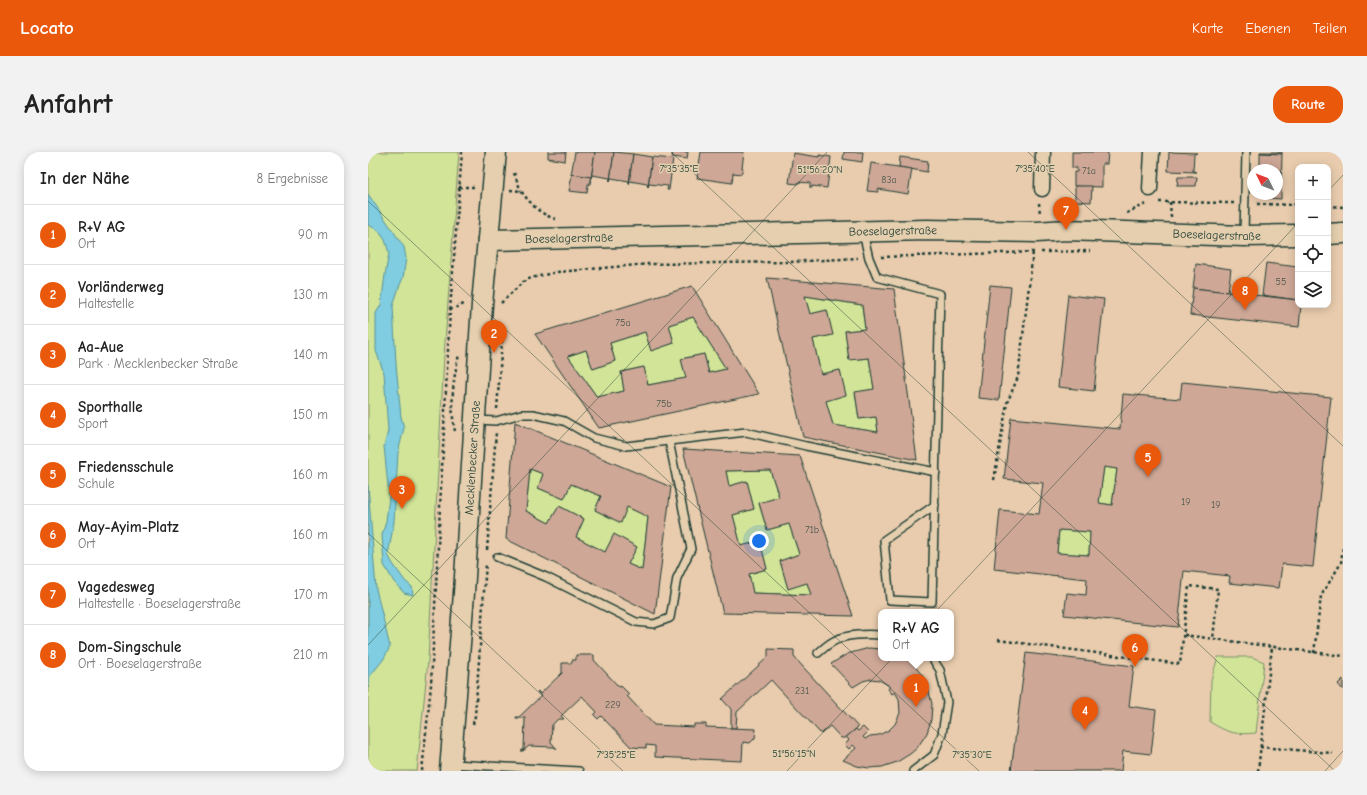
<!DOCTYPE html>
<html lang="de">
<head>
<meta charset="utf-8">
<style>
	body { margin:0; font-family:"Comic Neue",sans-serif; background:#f2f2f2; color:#222 }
	.controls { position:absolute; right:12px; top:12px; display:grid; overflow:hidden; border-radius:8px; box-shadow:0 2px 10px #0003 }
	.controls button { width:36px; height:36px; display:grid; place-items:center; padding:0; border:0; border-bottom:1px solid #e0e0e0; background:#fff; color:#222; font:20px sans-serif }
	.compass { position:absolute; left:879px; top:12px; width:36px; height:36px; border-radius:50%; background:#fff; box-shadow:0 2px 10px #0003; rotate:313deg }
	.you { position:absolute; left:391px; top:389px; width:14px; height:14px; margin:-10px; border:3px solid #fff; border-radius:50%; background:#1a73e8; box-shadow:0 0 0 6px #1a73e833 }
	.badge { display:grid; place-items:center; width:26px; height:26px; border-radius:50%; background:#ea580c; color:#fff; font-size:13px; font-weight:700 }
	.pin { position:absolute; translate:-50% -33px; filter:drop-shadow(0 1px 2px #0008) }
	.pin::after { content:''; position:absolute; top:21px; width:14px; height:12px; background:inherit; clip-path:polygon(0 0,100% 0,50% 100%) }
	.popup { position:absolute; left:510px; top:457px; width:76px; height:52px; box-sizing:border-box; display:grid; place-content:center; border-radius:8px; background:#fff; filter:drop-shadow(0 1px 3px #0005); font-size:13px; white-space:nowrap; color:#767676 }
	.popup b { font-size:15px; color:#222 }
	.popup::after { content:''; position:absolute; left:50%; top:100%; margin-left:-8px; border:8px solid transparent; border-top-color:#fff }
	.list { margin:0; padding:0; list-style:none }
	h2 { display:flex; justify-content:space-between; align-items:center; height:52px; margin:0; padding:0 16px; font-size:17px }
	h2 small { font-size:13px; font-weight:400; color:#767676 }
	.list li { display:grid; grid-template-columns:26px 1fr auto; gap:12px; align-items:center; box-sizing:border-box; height:60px; padding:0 16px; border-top:1px solid #e0e0e0 }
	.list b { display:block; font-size:15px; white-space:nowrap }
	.list p { margin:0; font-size:13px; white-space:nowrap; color:#767676 }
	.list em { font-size:13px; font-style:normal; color:#767676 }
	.icon { flex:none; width:22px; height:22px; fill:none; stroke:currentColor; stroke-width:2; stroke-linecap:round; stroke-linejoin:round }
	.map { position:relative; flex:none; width:975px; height:619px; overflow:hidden; border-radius:16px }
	header { display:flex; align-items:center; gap:24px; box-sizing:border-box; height:56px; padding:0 20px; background:#ea580c; color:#fff }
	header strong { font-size:19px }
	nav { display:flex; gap:22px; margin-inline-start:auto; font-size:14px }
	.intro { display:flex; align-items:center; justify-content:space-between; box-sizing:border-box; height:96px; padding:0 24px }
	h1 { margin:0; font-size:28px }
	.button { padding:10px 18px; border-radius:16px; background:#ea580c; color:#fff; font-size:14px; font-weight:700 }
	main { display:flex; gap:24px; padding:0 24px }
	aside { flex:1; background:#fff; border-radius:16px; box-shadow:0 2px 10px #0003 }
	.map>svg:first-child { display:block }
</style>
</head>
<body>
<header>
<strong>Locato</strong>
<nav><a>Karte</a><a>Ebenen</a><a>Teilen</a></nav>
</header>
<div class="intro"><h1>Anfahrt</h1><a class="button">Route</a></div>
<main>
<aside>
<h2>In der Nähe<small>8 Ergebnisse</small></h2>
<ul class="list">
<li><span class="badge">1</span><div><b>R+V AG</b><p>Ort</p></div><em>90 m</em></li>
<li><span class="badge">2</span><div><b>Vorländerweg</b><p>Haltestelle</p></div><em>130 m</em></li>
<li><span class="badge">3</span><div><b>Aa-Aue</b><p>Park · Mecklenbecker Straße</p></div><em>140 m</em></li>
<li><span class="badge">4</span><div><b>Sporthalle</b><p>Sport</p></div><em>150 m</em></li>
<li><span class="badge">5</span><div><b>Friedensschule</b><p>Schule</p></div><em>160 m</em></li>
<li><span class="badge">6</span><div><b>May-Ayim-Platz</b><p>Ort</p></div><em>160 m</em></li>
<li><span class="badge">7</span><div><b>Vagedesweg</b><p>Haltestelle · Boeselagerstraße</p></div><em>170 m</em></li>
<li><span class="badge">8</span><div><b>Dom-Singschule</b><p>Ort · Boeselagerstraße</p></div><em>210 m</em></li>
</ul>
</aside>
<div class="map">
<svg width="975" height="619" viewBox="0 0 975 619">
	<rect width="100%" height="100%" fill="#e9ccae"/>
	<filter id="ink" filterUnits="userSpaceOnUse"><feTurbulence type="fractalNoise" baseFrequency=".025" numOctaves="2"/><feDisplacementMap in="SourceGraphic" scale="8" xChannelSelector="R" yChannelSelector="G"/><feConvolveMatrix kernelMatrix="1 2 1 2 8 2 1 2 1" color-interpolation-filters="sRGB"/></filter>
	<g filter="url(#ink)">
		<g fill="#d1e498" stroke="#789066">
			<path d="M0,0H91L76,204L60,509L49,619H0Z"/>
			<path d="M437,144L494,153L497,177L477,179L481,208L501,206L506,237L487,241L491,267L508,265L510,280L465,273L458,249L477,242L472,218L453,222L445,187L464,183L459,158L442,162Z"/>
			<path d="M325,165L358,217L341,221L336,202L313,207L318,226L280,233L275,215L253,220L256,239L229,245L200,204L218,198L225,217L247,209L242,191L277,180L284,198L306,191L301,173Z"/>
			<path d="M736,315L749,317L744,353L731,351Z"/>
			<path d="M162,317L175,322L170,336L196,347L203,332L233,344L227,358L252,370L259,355L280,365L274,418L260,412L269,395L246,383L237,400L208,385L216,367L191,354L181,371L158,359Z"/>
			<path d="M402,318L411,345L391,352L399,378L421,372L431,402L412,409L420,436L439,431L443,443L385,441L381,422L399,417L392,389L373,394L365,363L386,357L379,329L361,334L358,319Z"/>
			<path d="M691,378L722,380L721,403L689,401Z"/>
			<path d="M850,505H884L896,510L888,581C867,583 860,581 842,570L843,528Z"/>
		</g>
		<g fill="#80cce0" stroke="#59939b">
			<path d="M0,42L36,95L38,106L35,126L31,135L25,154L28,212L33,265L36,276L30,301L26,370L20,403L25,412L37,429L44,435L45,443L36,441L26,430L16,413L14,383L18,369L21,345L16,294L20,279L16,221L8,199V161L13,153L17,123L21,101L17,88L10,78L0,73Z"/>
			<path d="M0,333L8,437L22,495L15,508L2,524L0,536Z"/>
		</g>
		<g fill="#cea796" stroke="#1f3d34" fill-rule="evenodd">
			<path d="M180,0H198L197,9L180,6Z"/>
			<path d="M207,0H227L223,27V25L204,22L203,23Z"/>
			<path d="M227,0H246L242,29V26L224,23L223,27Z"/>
			<path d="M246,0L265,2L261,32V29L243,26L242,29Z"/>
			<path d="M305,0H320L319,7L304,5Z"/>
			<path d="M333,0H376L374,16H375L373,22L365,21L364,31L329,26Z"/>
			<path d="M476,0H495L494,10L475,7Z"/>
			<path d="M704,0H740L739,12H734V35L706,34V20H709V16H704Z"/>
			<path d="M801,0L829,1L826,2L825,19L828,20L800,19Z"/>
			<path d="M892,0H914V2L892,1Z"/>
			<path d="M425,1L451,5V3L463,5L459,36L444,34V36H442V31L430,30V32L421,31Z"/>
			<path d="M892,1L914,2L913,38H909V18H892Z"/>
			<path d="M265,2L284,5L280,35L279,32L262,29L261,32Z"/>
			<path d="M284,5L305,7L301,38H299L300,34L281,32L280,35Z"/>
			<path d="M532,5L560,9L559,20L531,15Z"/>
			<path d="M503,11L544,17L540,42L510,37V40L499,39Z"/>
			<path d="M204,22L223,25L222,32H220L219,41L201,39Z"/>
			<path d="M810,25H829L828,34H809Z"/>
			<path d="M707,34H724L723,50L707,49Z"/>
			<path d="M909,38H913V47L898,46V42H909Z"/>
			<path d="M898,111L930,115V148L894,143Z"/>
			<path d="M828,112L863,117L860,140L825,136Z"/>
			<path d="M399,126L526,137L549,308L435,285ZM437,144L494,153L497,177L477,179L481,208L501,206L506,237L487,240L491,267L508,265L510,280L465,273L458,249L478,243L472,218L453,222L445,187L465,183L459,158L442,162Z"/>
			<path d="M622,133L643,135L631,248L610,246Z"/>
			<path d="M324,134L391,242L231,276L167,182ZM325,165L358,217L341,221L336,202L313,207L318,226L280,233L276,215L253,220L256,239L229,245L200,204L218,198L225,217L247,209L242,191L277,180L283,199L306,191L301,173Z"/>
			<path d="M825,136L930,148V153H933L931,175L822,163Z"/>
			<path d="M700,143L736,147L726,239L690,235Z"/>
			<path d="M814,230L963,245L945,415L914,412L911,436L861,431L862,424L816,419L810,475L696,463L699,441L718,443L719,427L626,417L632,358L671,362L675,331L636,327L643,266L752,277L755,242L812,247ZM736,315L749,317L744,353L731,351ZM691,378L722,380L721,403L689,401Z"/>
			<path d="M147,270L303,335L287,462L138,387ZM162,317L175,322L170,336L196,347L203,332L233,344L227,358L253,371L259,355L280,365L274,418L260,412L269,395L246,382L237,400L208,385L216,367L191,354L181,371L158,359Z"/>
			<path d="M315,297L432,304L485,464L355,461ZM402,318L411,345L391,351L399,378L421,372L431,402L412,409L420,437L439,431L443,443L385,441L381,422L399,417L392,389L373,394L365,363L386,357L379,329L361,334L358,319Z"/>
			<path d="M501,496L513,497V506H537L544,511L554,523L559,532L564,552L563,568L559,581L549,596L542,602L529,610L514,615L501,616L489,614L475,608L488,596L485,593L481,597L477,593L481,588L478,585L488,577L490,579L495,575L500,580L495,585L497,587L502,584L511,583L521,578L527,572L532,561L531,547L527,540L524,542L520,537L522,534L511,528L503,527L495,529L485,535L463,512L479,502Z"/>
			<path d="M400,497L426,498V505L490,575L477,586H473L462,574L453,582L403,528L369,560L368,576H363V557L354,547L400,505Z"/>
			<path d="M658,501L766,514L761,554L788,558L783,602L755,599L753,619H643Z"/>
			<path d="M208,503H226V508L251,535L253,534L261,542L259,544L286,573L326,575V572H338V575L388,577L387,586L382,591L375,590L374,609L287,605V594L278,593V596L263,595L233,564L230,567L226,563L229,560L214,544L193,564L196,567H190L184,573L183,590L189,597L186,595L161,594L155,599H153L156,597L157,566H148V565H151L173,544L169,540L170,539L172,542L194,521V511H204V508H208Z"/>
			<path d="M975,527V538L970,532Z"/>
		</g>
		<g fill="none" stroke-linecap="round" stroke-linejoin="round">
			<g stroke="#1f3d34" stroke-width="10">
				<g id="lane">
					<path d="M495,81L501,106L509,125L572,142C570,244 567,347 564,450L522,448L516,388L567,353"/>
					<path d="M876,82L878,0"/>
					<path d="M109,268L128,269L153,262H165L196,269L226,286L258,294L378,280L438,294L568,320"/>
					<path d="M129,405L178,425L268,470L286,472L302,466L309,426L323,397L301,289"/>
					<path d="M450,501C455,497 460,492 466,489C477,482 500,482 513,483"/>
					<path d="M85,612L211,619"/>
					<path d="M545,619L566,603L574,582L579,550L572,518L564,506"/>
				</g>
			</g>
			<g stroke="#1f3d34" stroke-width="17">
				<g id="street">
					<path d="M674,37L675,0"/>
					<path d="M782,37L784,0"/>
				</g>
			</g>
			<g stroke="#1f3d34" stroke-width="23">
				<g id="secondary">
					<path d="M960,82L975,81"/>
					<path id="s1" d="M120,88L559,78L669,80L698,78L876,84L930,83"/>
					<path id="s2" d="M82,619L96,441L114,152L128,0"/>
				</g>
			</g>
			<g stroke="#1f3d34" stroke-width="2.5" stroke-dasharray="3 3" stroke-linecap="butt">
				<path d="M146,21L153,39"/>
				<path d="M91,35H107"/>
				<path d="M142,38L153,39C162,51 172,63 188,67"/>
				<path d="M791,50L866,51"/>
				<path d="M802,50L803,65"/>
				<path d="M671,51L672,62"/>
				<path d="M889,52L930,53"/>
				<path d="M960,54L975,55"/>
				<path d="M759,61L778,52"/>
				<path d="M673,100L722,99"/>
				<path d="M513,105L666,100"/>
				<path d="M133,151L155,130L163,126L189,120L280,112L421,110L490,106"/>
				<path d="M82,158L96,152"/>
				<path d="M129,257L134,189L132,178"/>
				<path d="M87,279C82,258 85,225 91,203"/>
				<path d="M626,328L639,251L650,225L665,100"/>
				<path d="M119,398L128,280"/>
				<path d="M816,483L975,504"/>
				<path d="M630,488L812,512L821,434L850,437L845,487"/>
				<path d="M946,501L953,444L973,411L975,395"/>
				<path d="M105,572L107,564L118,411"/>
				<path d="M892,595L965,601"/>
				<path d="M54,619L63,533L82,158L94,0"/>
				<path d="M766,619V618"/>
				<path d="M890,619L904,495"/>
			</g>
			<use href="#lane" stroke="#e5cfae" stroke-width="7"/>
			<use href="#street" stroke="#e5cfae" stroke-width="14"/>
			<use href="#secondary" stroke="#e5cfae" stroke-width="20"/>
		</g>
	</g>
	<path fill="none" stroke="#1f3d34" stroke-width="1" stroke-opacity="0.45" d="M303,0L967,619M660,0L975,294M960,39L975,23M0,49L611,619M0,381L255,619M0,493L459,0M419,619L930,71M957,619L975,599"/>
	<g text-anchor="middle" stroke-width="3" stroke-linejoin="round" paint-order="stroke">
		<g font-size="10" fill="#4b584c">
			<text x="721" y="22">71a</text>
			<text x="521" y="31">83a</text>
			<text x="913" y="133">55</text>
			<text x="255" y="174">75a</text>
			<text x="296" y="255">75b</text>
			<text x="818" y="353">19</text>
			<text x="848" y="356">19</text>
			<text x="444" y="381">71b</text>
			<text x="434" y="542">231</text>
			<text x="245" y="556">229</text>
		</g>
		<g font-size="12" fill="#1f3d34" stroke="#e5cfae">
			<text dy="4" stroke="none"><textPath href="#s1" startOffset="405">Boeselagerstraße</textPath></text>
			<text dy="4" stroke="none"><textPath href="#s1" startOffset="729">Boeselagerstraße</textPath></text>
			<text dy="4" stroke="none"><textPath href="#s1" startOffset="81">Boeselagerstraße</textPath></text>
			<text dy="4" stroke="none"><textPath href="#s2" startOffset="314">Mecklenbecker Straße</textPath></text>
		</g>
	</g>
	<g font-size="10" text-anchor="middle" fill="#1f3d34" stroke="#e5cfae" stroke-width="3" stroke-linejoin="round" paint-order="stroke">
		<text x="311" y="20">7°35'35"E</text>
		<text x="667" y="20">7°35'40"E</text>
		<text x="452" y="21">51°56'20"N</text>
		<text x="426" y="605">51°56'15"N</text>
		<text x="248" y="606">7°35'25"E</text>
		<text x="604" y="606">7°35'30"E</text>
	</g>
</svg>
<div class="controls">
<button>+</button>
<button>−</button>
<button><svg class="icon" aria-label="locate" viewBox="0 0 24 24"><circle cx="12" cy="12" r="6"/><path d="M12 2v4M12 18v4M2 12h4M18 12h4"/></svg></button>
<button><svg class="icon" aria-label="layers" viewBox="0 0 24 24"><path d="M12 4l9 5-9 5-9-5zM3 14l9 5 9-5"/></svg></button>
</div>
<svg class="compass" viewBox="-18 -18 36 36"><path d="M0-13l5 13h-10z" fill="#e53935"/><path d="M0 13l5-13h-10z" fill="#767676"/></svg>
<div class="you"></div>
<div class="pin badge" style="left:548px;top:555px">1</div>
<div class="popup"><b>R+V AG</b>Ort</div>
<div class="pin badge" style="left:126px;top:201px">2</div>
<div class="pin badge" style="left:34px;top:357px">3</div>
<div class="pin badge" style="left:717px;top:578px">4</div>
<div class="pin badge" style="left:780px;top:325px">5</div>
<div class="pin badge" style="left:767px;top:515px">6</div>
<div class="pin badge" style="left:698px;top:78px">7</div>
<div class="pin badge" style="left:877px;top:158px">8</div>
</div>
</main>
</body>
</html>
